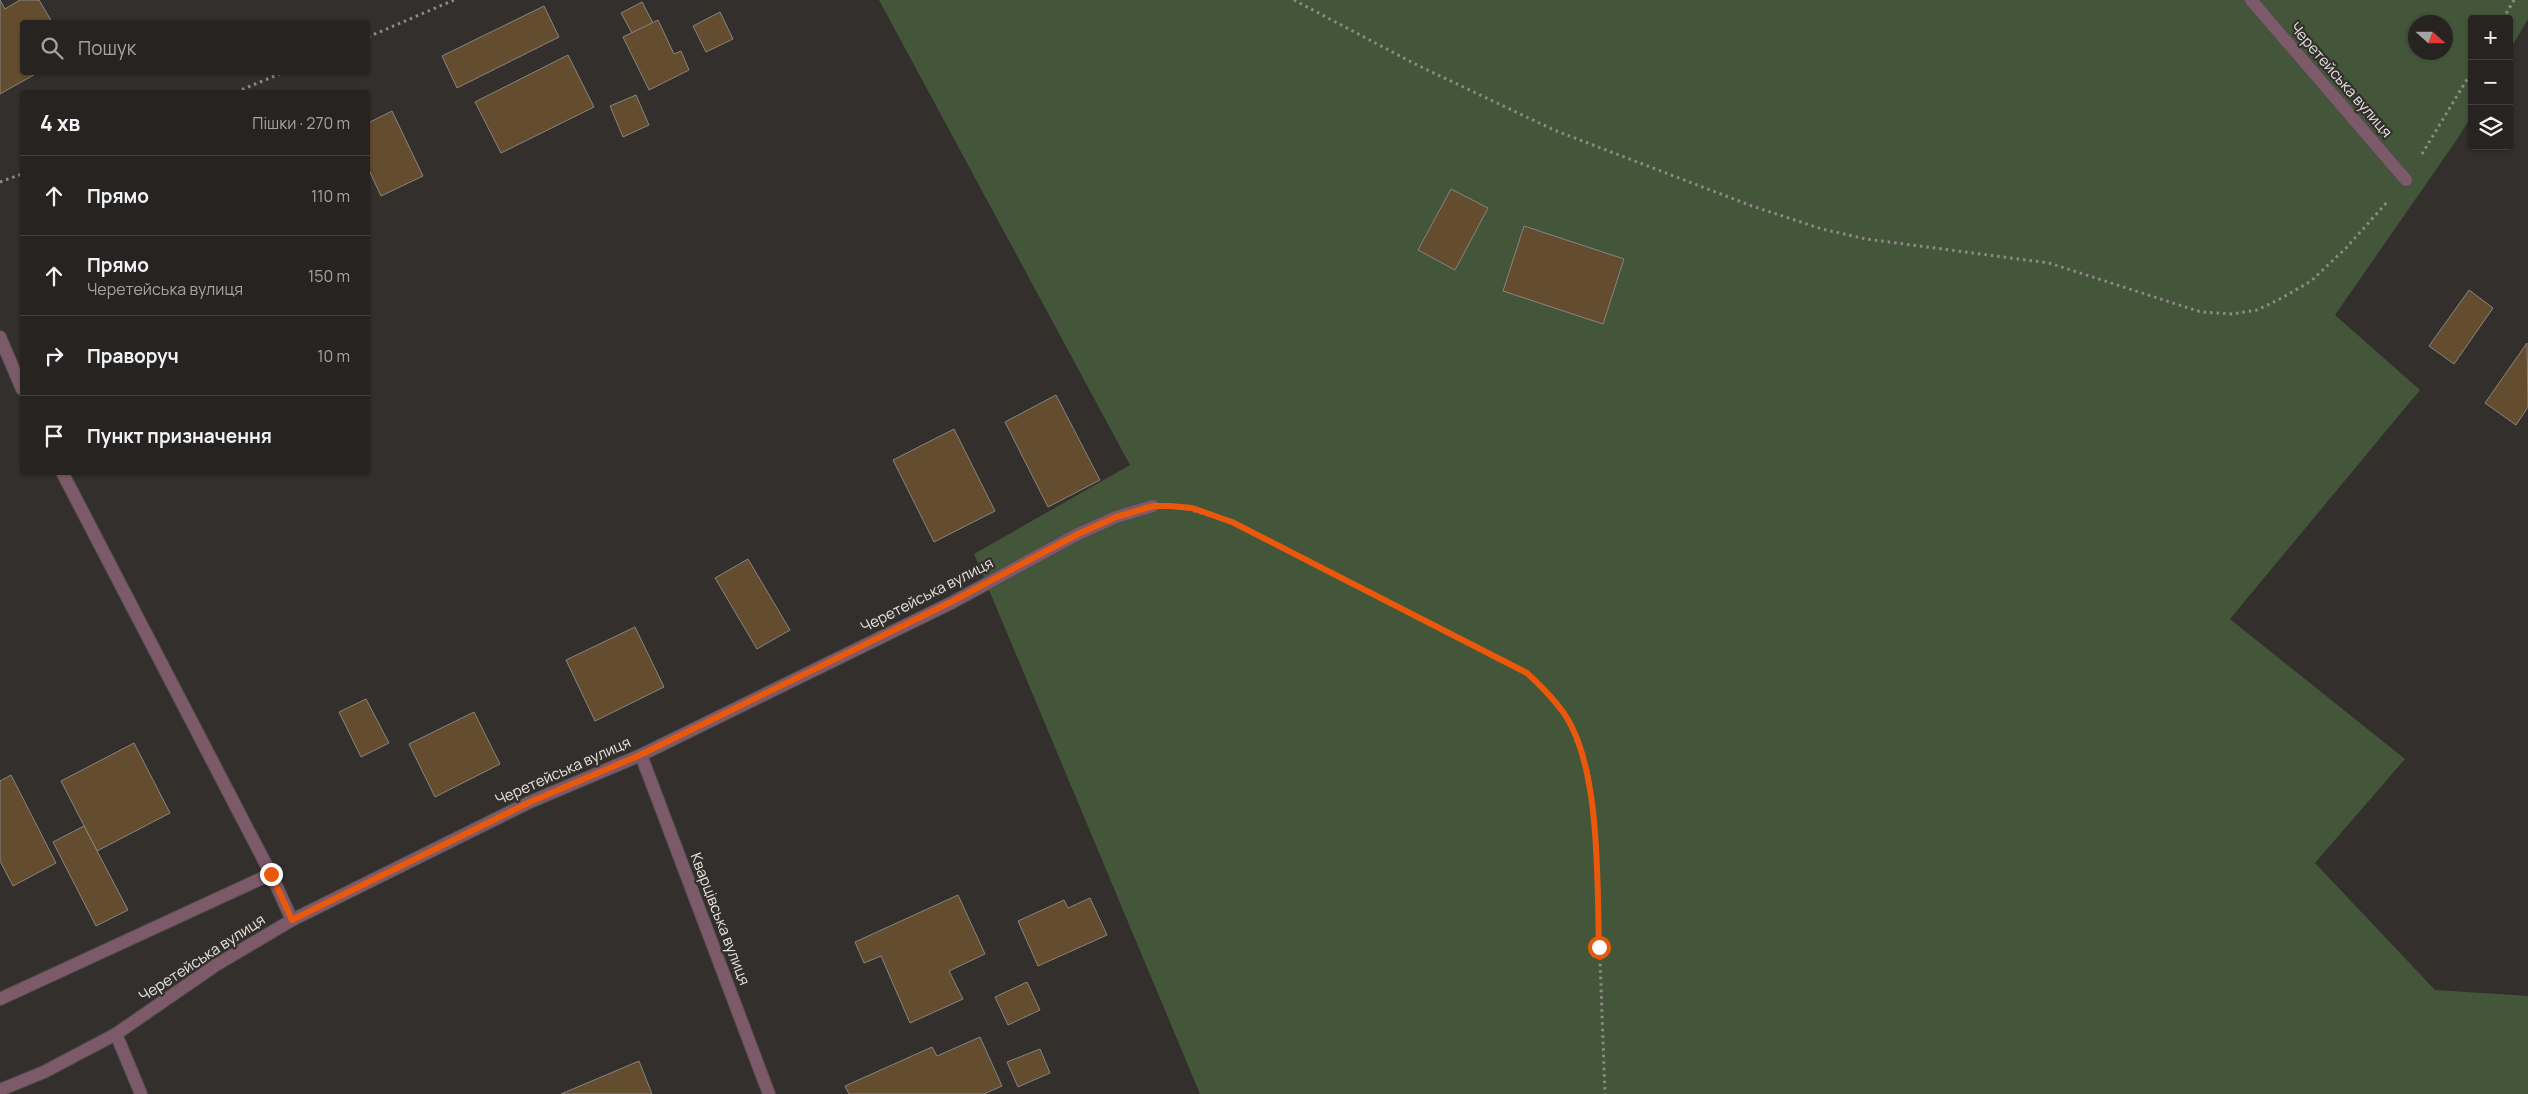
<!DOCTYPE html>
<html lang="uk">
<head>
<meta charset="utf-8">
<style>
	body { margin:0; font-family:Manrope,sans-serif; background:#2e2b2a; color:#f1f3f6 }
	.controls { position:absolute; right:15px; top:15px; display:grid; overflow:hidden; border-radius:5px; box-shadow:0 1px 4px #0004 }
	.controls button { width:45px; height:45px; display:grid; place-items:center; padding:0; border:0; border-bottom:1px solid #42403f; background:#262321; color:#f1f3f6; font:25px sans-serif }
	.compass { position:absolute; left:2408px; top:15px; width:45px; height:45px; border-radius:50%; background:#262321; box-shadow:0 1px 4px #0004; rotate:111deg }
	.stop { position:absolute; width:15px; height:15px; margin:-11px; border:4px solid #ea580c; border-radius:50%; background:#fff }
	.stop.end { background:#ea580c; border-color:#fff; box-shadow:0 1px 5px #0008 }
	.list { margin:0; padding:0; list-style:none }
	h2 { display:flex; justify-content:space-between; align-items:center; height:65px; margin:0; padding:0 20px; font-size:21px }
	h2 small { font-size:16px; font-weight:400; color:#a4a4a5 }
	.list li { display:grid; grid-template-columns:32px 1fr auto; gap:15px; align-items:center; box-sizing:border-box; height:80px; padding:0 20px; border-top:1px solid #42403f }
	.list b { display:block; font-size:19px; white-space:nowrap }
	.list p { margin:0; font-size:16px; white-space:nowrap; color:#a4a4a5 }
	.list em { font-size:16px; font-style:normal; color:#a4a4a5 }
	.icon { flex:none; width:28px; height:28px; fill:none; stroke:currentColor; stroke-width:2; stroke-linecap:round; stroke-linejoin:round }
	.map { position:relative; flex:none; width:2528px; height:1094px; overflow:hidden }
	.search { position:absolute; background:#262321; box-shadow:0 1px 4px #0004; left:20px; top:20px; width:350px; height:55px; display:flex; align-items:center; gap:12px; box-sizing:border-box; padding:0 18px; border-radius:5px; color:#a4a4a5; font-size:19px }
	.panel { position:absolute; background:#262321; box-shadow:0 1px 4px #0004; left:20px; top:90px; width:350px; height:385px; border-radius:5px }
	.map>svg:first-child { display:block }
</style>
</head>
<body>
<div class="map">
<svg width="2528" height="1094" viewBox="0 0 2528 1094">
	<rect width="100%" height="100%" fill="#332f2c"/>
	<path fill="#435639" fill-rule="evenodd" d="M879,0H2528V19L2509,51V19H2472V115L2458,138L2335,315L2420,390L2230,619L2405,759L2315,863L2435,990L2528,996V1094H1200L974,554L1130,465ZM2416,22H2446V52H2416Z"/>
	<g fill="#644c2e" stroke="#888581">
		<path d="M0,0L5,9L20,0H39L52,22H22V72H39L0,94Z"/>
		<path d="M642,2L653,23L632,33L621,13Z"/>
		<path d="M544,6L559,37L457,88L442,56Z"/>
		<path d="M720,12L733,39L706,52L693,26Z"/>
		<path d="M658,20L674,54L681,51L689,70L649,90L623,37Z"/>
		<path d="M568,55L594,107L501,153L475,102Z"/>
		<path d="M636,95L649,125L623,137L610,106Z"/>
		<path d="M392,111L423,176L381,196L368,168V123Z"/>
		<path d="M1451,189L1488,208L1455,270L1418,250Z"/>
		<path d="M1524,226L1624,259L1603,324L1503,291Z"/>
		<path d="M2469,290L2493,308L2454,364L2429,346Z"/>
		<path d="M2527,343L2528,407L2516,425L2485,403Z"/>
		<path d="M1056,395L1100,480L1048,507L1005,422Z"/>
		<path d="M954,429L995,511L934,542L893,460Z"/>
		<path d="M748,559L790,630L757,649L715,578Z"/>
		<path d="M635,627L664,687L595,721L566,660Z"/>
		<path d="M366,699L389,743L361,757L339,712Z"/>
		<path d="M474,712L500,764L435,797L409,744Z"/>
		<path d="M134,743L170,813L97,851L61,781Z"/>
		<path d="M11,775L56,863L13,886L0,861V781Z"/>
		<path d="M84,826L128,910L96,926L53,842Z"/>
		<path d="M958,895L985,954L949,971L963,999L910,1023L881,956L864,963L855,942Z"/>
		<path d="M1090,898L1107,935L1038,966L1018,921L1064,900L1068,908Z"/>
		<path d="M1027,982L1040,1010L1008,1025L995,997Z"/>
		<path d="M980,1037L1002,1086L984,1094H849L845,1086L932,1047L937,1056Z"/>
		<path d="M1040,1049L1050,1073L1018,1087L1007,1062Z"/>
		<path d="M639,1061L652,1094H561Z"/>
	</g>
	<g fill="none" stroke-linecap="round" stroke-linejoin="round">
		<g stroke="#504c49" stroke-width="14">
			<g id="street">
				<path d="M2251,0L2406,180"/>
				<path d="M0,337L22,389"/>
				<path d="M62,472L271,874L292,920"/>
				<path d="M641,755L769,1094"/>
				<path d="M0,999L271,874"/>
				<path d="M116,1034L141,1094"/>
				<path d="M0,1090L44,1072L116,1034L216,965L292,920L530,802L641,755L951,603L1078,534L1116,517L1153,506"/>
			</g>
		</g>
		<g stroke="#8e8a88" stroke-width="3" stroke-dasharray="2.5 4" stroke-linecap="butt">
			<path d="M1294,0L1417,65L1554,130L1752,206L1822,229L1866,239L2049,263L2201,312L2232,314L2257,310L2280,299L2311,281L2346,248L2388,201"/>
			<path d="M2503,19L2514,0"/>
			<path d="M368,37L454,0"/>
			<path d="M236,92L284,72"/>
			<path d="M2422,154L2472,71"/>
			<path d="M0,182L22,174"/>
			<path d="M1181,507L1232,522L1527,673L1565,713L1589,773L1596,853L1605,1094"/>
		</g>
		<use href="#street" stroke="#7d5a6a" stroke-width="12"/>
	</g>
	<g fill="none" stroke-linecap="round" stroke-linejoin="round">
		<path stroke="#ea580c" stroke-width="6" d="M271,874L292,920L530,802L640,755L951,602L1078,534L1116,517L1153,506H1170L1192,508L1232,522L1527,673C1540,685 1553,698 1563,712C1601,765 1597,883 1599,947"/>
	</g>
	<g text-anchor="middle" stroke-width="4.5" stroke-linejoin="round" paint-order="stroke">
		<g font-size="15" fill="#e6e3e1" stroke="#332f2c">
			<text transform="translate(2341 80) rotate(49)" y="5">Черетейська вулиця</text>
			<text transform="translate(927 595) rotate(-27)" y="5">Черетейська вулиця</text>
			<text transform="translate(563 771) rotate(-24)" y="5">Черетейська вулиця</text>
			<text transform="translate(720 919) rotate(69)" y="5">Кварцівська вулиця</text>
			<text transform="translate(202 958) rotate(-33)" y="5">Черетейська вулиця</text>
		</g>
	</g>
</svg>
<div class="controls">
<button>+</button>
<button>−</button>
<button><svg class="icon" aria-label="layers" viewBox="0 0 24 24"><path d="M12 4l9 5-9 5-9-5zM3 14l9 5 9-5"/></svg></button>
</div>
<svg class="compass" viewBox="-18 -18 36 36"><path d="M0-13l5 13h-10z" fill="#e53935"/><path d="M0 13l5-13h-10z" fill="#a4a4a5"/></svg>
<div class="stop" style="left:1599px;top:947px"></div>
<div class="stop end" style="left:271px;top:874px"></div>
<div class="search"><svg class="icon" aria-label="search" viewBox="0 0 24 24"><circle cx="10" cy="10" r="6"/><path d="M15 15l6 6"/></svg>Пошук</div>
<section class="panel">
<h2>4 хв<small>Пішки · 270 m</small></h2>
<ul class="list">
<li><svg class="icon" aria-label="ahead" viewBox="0 0 24 24"><path d="M12 20V5M6 11l6-6 6 6"/></svg><div><b>Прямо</b></div><em>110 m</em></li>
<li><svg class="icon" aria-label="ahead" viewBox="0 0 24 24"><path d="M12 20V5M6 11l6-6 6 6"/></svg><div><b>Прямо</b><p>Черетейська вулиця</p></div><em>150 m</em></li>
<li><svg class="icon" aria-label="right" viewBox="0 0 24 24"><path d="M7 20v-9h11M14 6l5 5-5 5"/></svg><div><b>Праворуч</b></div><em>10 m</em></li>
<li><svg class="icon" aria-label="arrive" viewBox="0 0 24 24"><path d="M6 21V4h12l-3 4 3 4H6"/></svg><div><b>Пункт призначення</b></div></li>
</ul>
</section>
</div>
</body>
</html>
